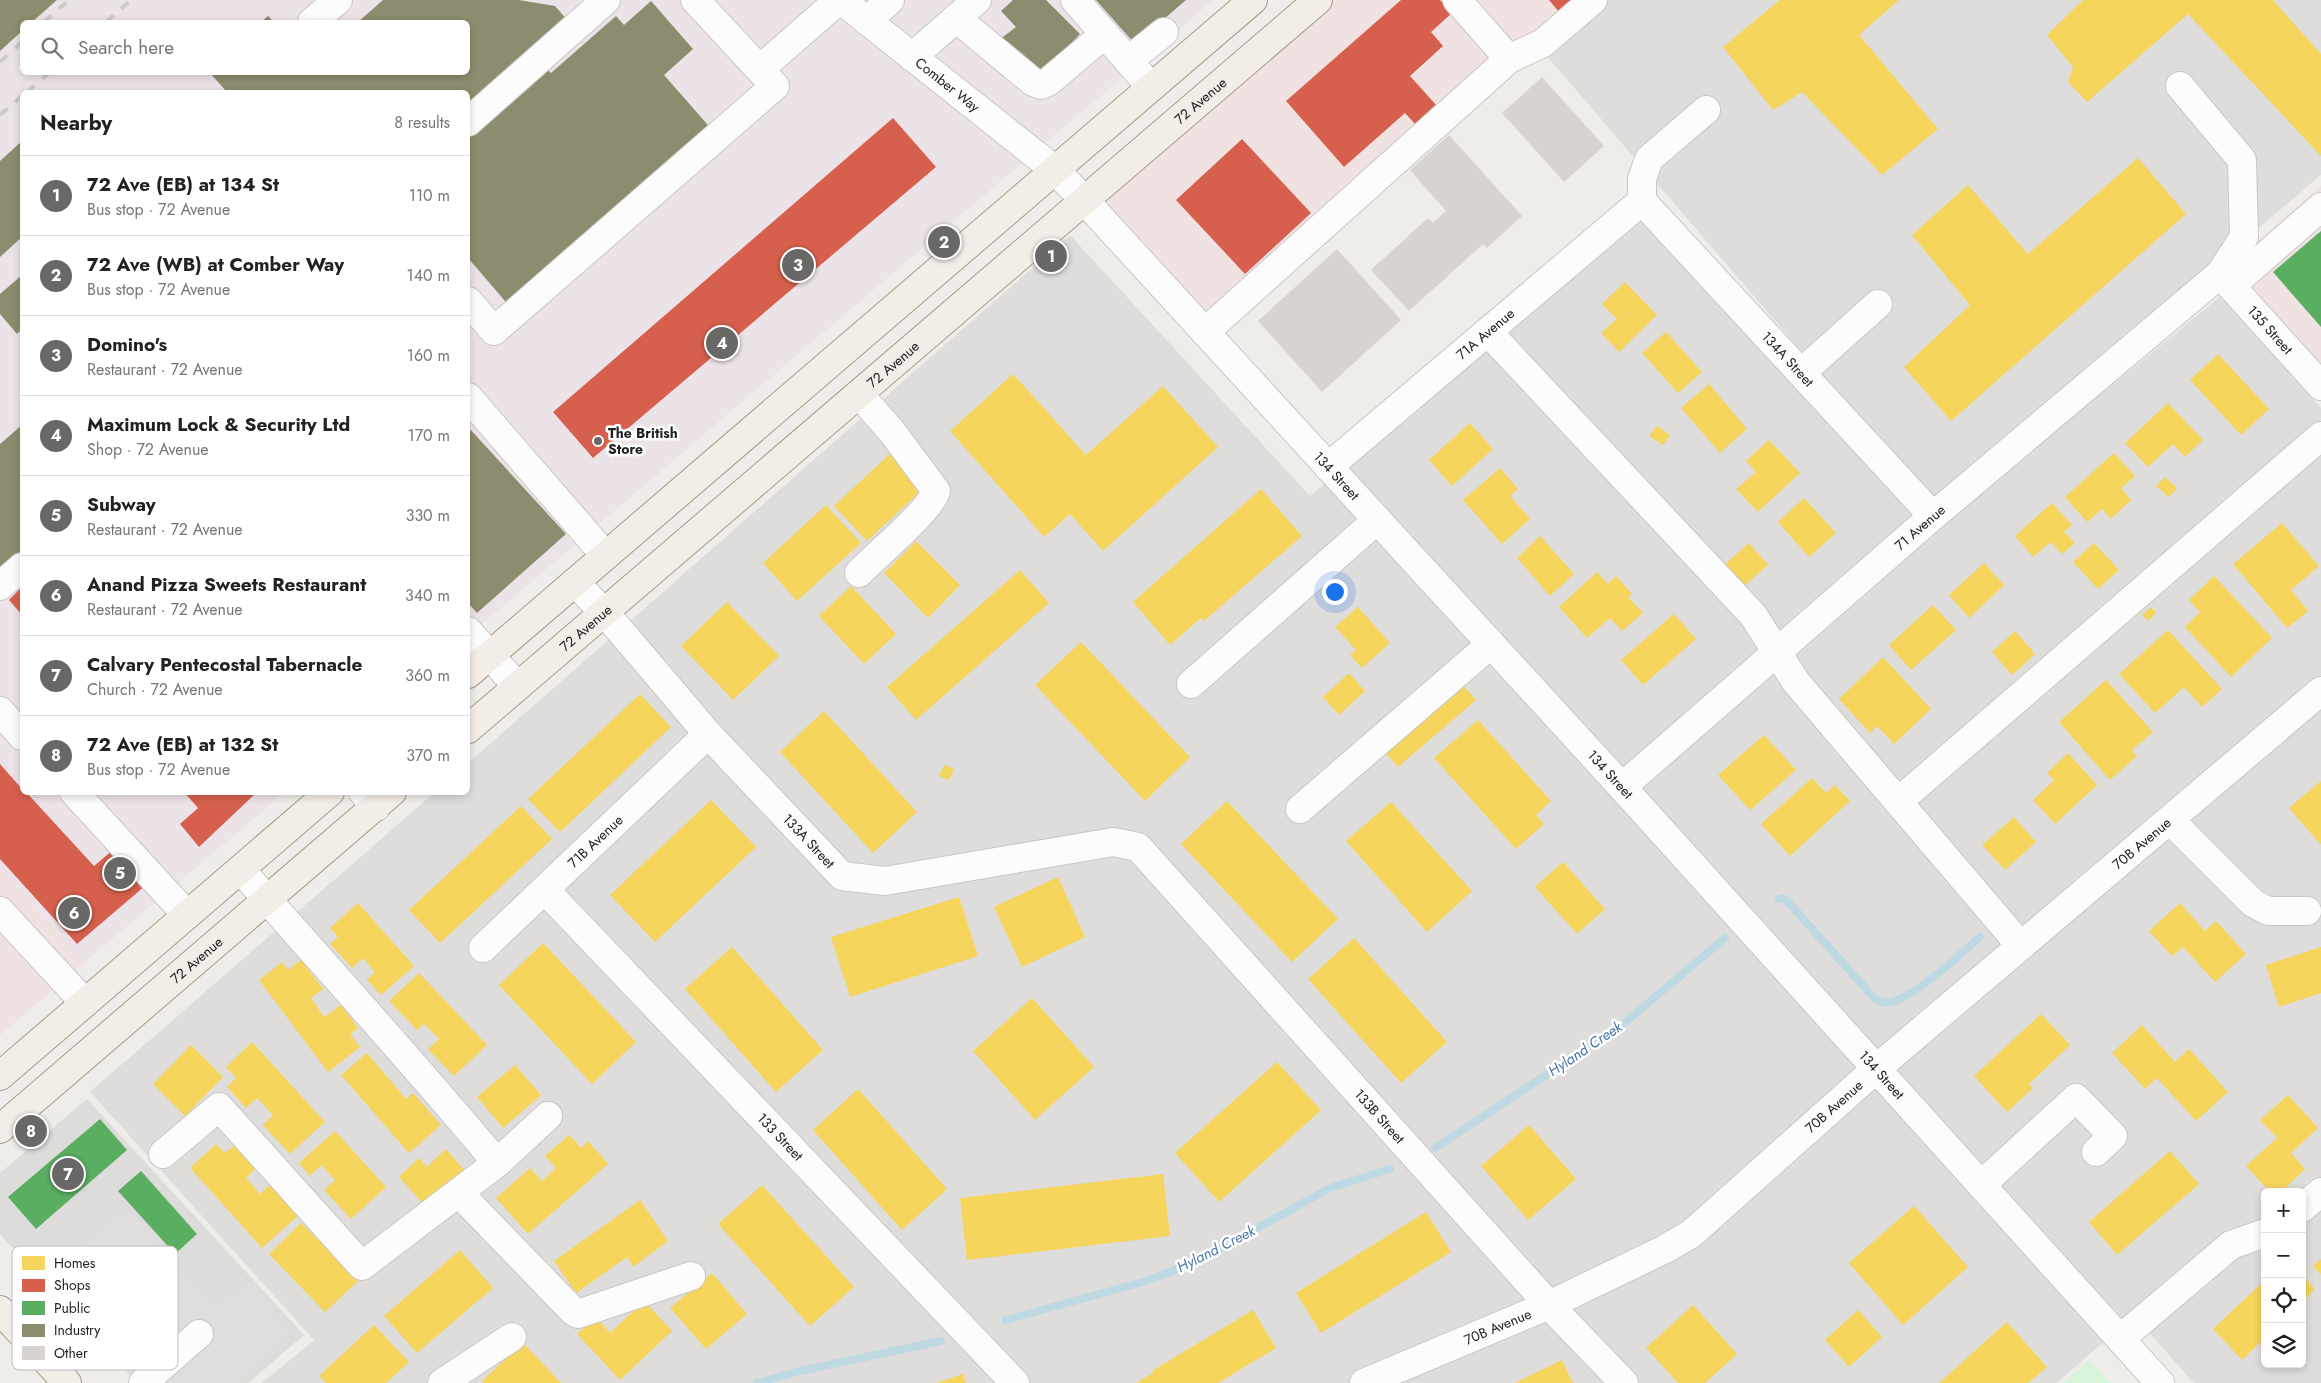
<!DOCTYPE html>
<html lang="en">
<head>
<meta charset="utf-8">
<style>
	body { margin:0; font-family:Jost,sans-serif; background:#f6f6f6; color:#222 }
	.controls { position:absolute; right:15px; bottom:15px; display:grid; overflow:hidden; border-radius:8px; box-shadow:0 2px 8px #0003 }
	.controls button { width:45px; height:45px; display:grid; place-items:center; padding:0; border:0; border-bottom:1px solid #e0e0e0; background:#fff; color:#222; font:25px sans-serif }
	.you { position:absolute; left:1334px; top:591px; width:18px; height:18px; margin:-12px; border:4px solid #fff; border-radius:50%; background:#1a73e8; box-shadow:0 0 0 8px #1a73e833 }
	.badge { display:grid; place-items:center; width:32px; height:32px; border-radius:50%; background:#696867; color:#fff; font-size:16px; font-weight:700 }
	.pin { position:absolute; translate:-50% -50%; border:2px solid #fff; box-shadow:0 1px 5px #0006 }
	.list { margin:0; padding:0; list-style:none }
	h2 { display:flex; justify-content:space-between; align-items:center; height:65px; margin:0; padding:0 20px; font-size:21px }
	h2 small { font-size:16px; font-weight:400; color:#767676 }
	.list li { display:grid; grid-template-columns:32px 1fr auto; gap:15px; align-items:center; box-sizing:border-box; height:80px; padding:0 20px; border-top:1px solid #e0e0e0 }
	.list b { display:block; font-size:19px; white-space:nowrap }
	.list p { margin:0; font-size:16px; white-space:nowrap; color:#767676 }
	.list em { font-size:16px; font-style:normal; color:#767676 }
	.icon { flex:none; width:28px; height:28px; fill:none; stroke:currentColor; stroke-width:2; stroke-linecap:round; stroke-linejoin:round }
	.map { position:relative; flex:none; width:2321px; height:1383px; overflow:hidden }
	.search { position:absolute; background:#fff; box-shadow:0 2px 8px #0003; left:20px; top:20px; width:450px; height:55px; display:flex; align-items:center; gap:12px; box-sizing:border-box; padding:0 18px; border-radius:8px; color:#767676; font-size:19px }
	.panel { position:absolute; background:#fff; box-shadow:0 2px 8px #0003; left:20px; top:90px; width:450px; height:705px; border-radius:8px }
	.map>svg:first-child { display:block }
</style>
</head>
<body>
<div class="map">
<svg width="2321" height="1383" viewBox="0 0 2321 1383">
	<rect width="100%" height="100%" fill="#efedea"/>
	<g fill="#dedddb" fill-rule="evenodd">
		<path d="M1607,0H2321V175L2211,269L1930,500L1545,54Z"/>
		<path d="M1642,218L1932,533L2222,295L2321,408V1383H2194L2134,1316L2056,1383H262L314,1340L90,1092L434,793L468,792V763L1070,235L1310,496ZM2265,1192H2302V1364H2265Z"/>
	</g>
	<g fill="#f0e2e0">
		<path d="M1332,0H1599L1218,324L1095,202Z"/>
		<path d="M2321,186V370L2232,275L2247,250Z"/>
		<path d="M0,869L85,962L0,1035Z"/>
	</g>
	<path fill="#ece3e8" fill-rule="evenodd" d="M0,0H1213L468,636V92H22V792L284,793L85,962L0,869ZM22,22H468V72H22Z"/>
	<path fill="#dddcdb" d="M87,1099L304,1335L248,1383H137L0,1234V1173Z"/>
	<path fill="#d8f4da" d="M2090,1360L2111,1383H2063Z"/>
	<path fill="#dfdedd" d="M127,1209L216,1308L248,1283L290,1333L234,1383H145L50,1280Z"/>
	<g fill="#f6d55c">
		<path d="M1780,0H1899L1859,35L1938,129L1882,175L1802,92L1773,110L1723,47Z"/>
		<path d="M2083,0H2273L2321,54V156L2188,14L2087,102L2068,82L2073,67L2047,35Z"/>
		<path d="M2138,158L2186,214L1951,421L1904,367L1970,305L1912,235L1968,185L2028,254Z"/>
		<path d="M1625,282L1657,315L1619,352L1601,333L1617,319L1602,304Z"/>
		<path d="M1666,332L1702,372L1678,393L1642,353Z"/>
		<path d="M2218,354L2269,409L2241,435L2190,380Z"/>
		<path d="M1013,374L1086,455L1163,386L1218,447L1103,551L1070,514L1044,537L950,431Z"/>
		<path d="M1709,384L1747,429L1720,453L1681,408Z"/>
		<path d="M2168,403L2203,440L2185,457L2173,444L2148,467L2125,443Z"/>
		<path d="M1470,423L1493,449L1452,486L1429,460Z"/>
		<path d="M1657,426L1670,435L1663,445L1649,436Z"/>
		<path d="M1769,440L1800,473L1758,512L1736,489L1756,472L1746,461Z"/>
		<path d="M894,450L927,485L867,541L834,506Z"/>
		<path d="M2114,453L2135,476L2121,488L2131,500L2111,519L2102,509L2087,522L2065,497Z"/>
		<path d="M1500,468L1518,489L1510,496L1530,519L1502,544L1463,500Z"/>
		<path d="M2165,477L2177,488L2169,497L2156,486Z"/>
		<path d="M1261,489L1302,536L1204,621L1201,618L1170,645L1133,602Z"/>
		<path d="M1804,498L1836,533L1809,557L1778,522Z"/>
		<path d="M2052,503L2072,525L2064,532L2075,543L2062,554L2051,542L2033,557L2015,536Z"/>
		<path d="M826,505L861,543L797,601L763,563Z"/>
		<path d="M2282,523L2319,566L2291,590L2308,611L2287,628L2233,564Z"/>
		<path d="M1540,536L1574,574L1550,596L1517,558Z"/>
		<path d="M916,541L960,585L928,618L884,573Z"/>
		<path d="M1749,543L1768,565L1743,587L1724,565Z"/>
		<path d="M2094,543L2119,570L2098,589L2073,562Z"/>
		<path d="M1984,563L2004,585L1969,618L1949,595Z"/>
		<path d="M1020,570L1049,603L916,720L887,687Z"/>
		<path d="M1597,572L1608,584L1616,576L1632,594L1628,597L1643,613L1622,631L1610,618L1587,638L1559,607Z"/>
		<path d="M2214,576L2272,638L2231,677L2185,627L2200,612L2189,600Z"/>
		<path d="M851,586L896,634L864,664L819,616Z"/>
		<path d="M727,602L779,656L733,700L681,646Z"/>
		<path d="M1933,605L1956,630L1911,670L1889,645Z"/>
		<path d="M1358,607L1390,643L1362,668L1350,655L1356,650L1335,627Z"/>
		<path d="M2151,607L2156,613L2148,621L2142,615Z"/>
		<path d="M1674,614L1696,639L1643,685L1621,660Z"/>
		<path d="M2168,630L2222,689L2202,707L2184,687L2155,713L2119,674Z"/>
		<path d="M2015,631L2035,654L2012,675L1992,652Z"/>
		<path d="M1081,642L1190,757L1145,801L1035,685Z"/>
		<path d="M1883,657L1931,709L1894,744L1877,726L1870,733L1839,699Z"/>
		<path d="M1349,673L1365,691L1339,715L1323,697Z"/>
		<path d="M2106,680L2153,732L2132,750L2137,756L2110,780L2059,722Z"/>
		<path d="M1463,685L1476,700L1398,767L1385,752Z"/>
		<path d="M640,694L671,727L560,832L528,799Z"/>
		<path d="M824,711L917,812L873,853L780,752Z"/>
		<path d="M1478,720L1551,801L1536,815L1544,824L1516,849L1434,758Z"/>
		<path d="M1764,735L1796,770L1750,810L1718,775Z"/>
		<path d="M2068,753L2097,785L2055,824L2033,800L2054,780L2047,773Z"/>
		<path d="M944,765L954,769L949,780L939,776Z"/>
		<path d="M1812,778L1826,793L1835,785L1850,801L1790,856L1761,824Z"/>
		<path d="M2321,781V845L2289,808Z"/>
		<path d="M711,800L756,847L655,942L610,895Z"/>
		<path d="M1227,801L1338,919L1292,962L1181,844Z"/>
		<path d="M1391,802L1472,891L1427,932L1346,841Z"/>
		<path d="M521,806L552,839L440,943L409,910Z"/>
		<path d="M2014,817L2036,842L2005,870L1982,845Z"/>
		<path d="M1563,862L1605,909L1577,934L1535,887Z"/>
		<path d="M1058,877L1085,937L1022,967L994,907Z"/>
		<path d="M959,897L978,956L850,997L831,937Z"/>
		<path d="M358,903L414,966L381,995L367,980L375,972L363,958L352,968L330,944L338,937L330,928Z"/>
		<path d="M2180,903L2205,931L2216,921L2246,954L2215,982L2183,947L2172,956L2149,931Z"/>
		<path d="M1354,938L1447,1042L1401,1083L1308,979Z"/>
		<path d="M543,943L636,1042L592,1084L499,985Z"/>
		<path d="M732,947L823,1050L776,1092L685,989Z"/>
		<path d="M2321,947V993L2279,1007L2266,965Z"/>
		<path d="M301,960L323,989L311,998L324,1017L341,1005L358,1028L350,1034L360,1047L328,1072L259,980L282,962L288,970Z"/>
		<path d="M419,973L487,1045L454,1076L428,1049L439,1039L424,1024L417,1030L389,1001Z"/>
		<path d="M1032,998L1094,1067L1035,1120L973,1051Z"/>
		<path d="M2041,1014L2070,1045L2029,1084L2033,1088L2007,1112L1974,1076Z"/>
		<path d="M2142,1025L2175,1062L2189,1049L2228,1092L2196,1121L2157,1078L2145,1089L2112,1053Z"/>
		<path d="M252,1042L325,1122L290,1154L263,1125L273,1115L257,1098L246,1108L227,1087L236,1078L226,1067Z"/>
		<path d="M191,1045L223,1077L185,1116L153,1084Z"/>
		<path d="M367,1053L406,1099L413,1093L441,1125L409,1153L341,1075Z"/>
		<path d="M1277,1062L1321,1110L1219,1202L1175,1153Z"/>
		<path d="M515,1065L541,1095L503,1128L477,1097Z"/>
		<path d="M858,1089L947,1189L902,1230L813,1130Z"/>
		<path d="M2288,1095L2318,1128L2291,1153L2305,1169L2281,1192H2270L2246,1166L2277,1138L2260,1120Z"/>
		<path d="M1529,1125L1576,1179L1528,1220L1481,1166Z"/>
		<path d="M335,1131L386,1187L351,1219L324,1190L335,1180L321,1165L310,1176L299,1163Z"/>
		<path d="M569,1135L581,1148L588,1141L608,1164L528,1234L496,1198L530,1168L542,1181L556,1168L545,1156Z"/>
		<path d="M216,1144L225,1153L235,1145L256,1168L246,1178L260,1194L271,1184L299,1215L262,1248L190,1168Z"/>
		<path d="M446,1149L464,1170L425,1206L399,1177L419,1158L427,1167Z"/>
		<path d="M2170,1151L2199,1184L2117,1255L2089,1222Z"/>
		<path d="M1163,1174L1170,1236L967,1260L960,1198Z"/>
		<path d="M762,1185L854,1287L810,1326L718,1224Z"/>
		<path d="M640,1200L668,1241L633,1267L627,1257L576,1293L554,1261Z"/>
		<path d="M1914,1206L1968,1267L1903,1325L1849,1263Z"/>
		<path d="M1426,1212L1451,1252L1321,1333L1296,1293Z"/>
		<path d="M301,1223L359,1280L325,1312L269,1254Z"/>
		<path d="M460,1250L493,1288L417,1353L384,1316Z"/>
		<path d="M2321,1259V1275L2313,1266Z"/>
		<path d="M712,1273L747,1314L706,1349L670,1308Z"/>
		<path d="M2302,1275L2315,1289L2302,1302Z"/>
		<path d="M2265,1280V1338L2242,1360L2213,1329Z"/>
		<path d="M644,1301L672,1331L620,1380L577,1334L596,1317L610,1333Z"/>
		<path d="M1693,1305L1737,1354L1705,1383H1678L1646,1348Z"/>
		<path d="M1253,1310L1276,1348L1218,1383H1136L1153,1373L1152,1371Z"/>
		<path d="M1858,1310L1882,1337L1849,1367L1825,1340Z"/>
		<path d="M2007,1322L2047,1367L2028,1383H1939Z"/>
		<path d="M374,1325L409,1362L386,1383H326L319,1376Z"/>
		<path d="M523,1343L561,1383H484L482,1381Z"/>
		<path d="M1562,1360L1573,1383H1515Z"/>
		<path d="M963,1374L966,1383H936Z"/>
	</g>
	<g fill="#d6604d">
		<path d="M1401,0H1440L1452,13L1431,32L1443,46L1410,76L1437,106L1416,125L1405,113L1344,167L1286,101Z"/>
		<path d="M1549,0H1583L1564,18Z"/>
		<path d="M893,118L936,167L593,458L553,412Z"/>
		<path d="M1242,139L1311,213L1245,274L1176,200Z"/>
		<path d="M22,587V615L9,600Z"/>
		<path d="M0,764L22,789V792H26L94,866L120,844L152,880L77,944L0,859Z"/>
		<path d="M184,792H257L199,847L180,824L198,808Z"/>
	</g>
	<g fill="#5aae61">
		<path d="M2321,231V327L2273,272Z"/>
		<path d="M100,1119L127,1150L36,1229L8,1197Z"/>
		<path d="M141,1171L197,1234L175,1254L118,1191Z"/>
	</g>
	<g fill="#8c8c6e">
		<path d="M0,0H57L32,22H22V31L0,51Z"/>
		<path d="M383,0H519L555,6L569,22L468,107V92H227L209,72H468V22H358Z"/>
		<path d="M1013,0H1046L1080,34L1042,74L999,40L1016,27L1001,11Z"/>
		<path d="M1096,0H1186L1135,44Z"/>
		<path d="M651,1L693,49L664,75L714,132L511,308L468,258V134L545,67L551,73L616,16L624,25Z"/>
		<path d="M268,16L274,22H261Z"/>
		<path d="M22,141V237L0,257V161Z"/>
		<path d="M22,275V329L17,334L0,314V294Z"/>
		<path d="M22,425V552L0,571V444Z"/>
		<path d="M468,427L566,534L477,613L468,603Z"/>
	</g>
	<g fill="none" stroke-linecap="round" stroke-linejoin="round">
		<g stroke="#bed9e2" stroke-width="8">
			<path d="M1779,899L1783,898L1788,902L1876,1000C1881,1002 1886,1003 1891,1002C1914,998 1960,954 1980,937"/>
			<path d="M1435,1148L1622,1025L1725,938"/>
			<path d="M1006,1320L1146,1281L1196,1262L1330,1188L1390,1169"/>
			<path d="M757,1383L800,1371L941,1341"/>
		</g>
	</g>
	<g fill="#d6d3d1">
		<path d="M1542,77L1604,146L1564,182L1502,113Z"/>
		<path d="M1449,135L1522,216L1487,248L1483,244L1409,311L1371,270L1428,218L1433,223L1446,211L1410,170Z"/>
		<path d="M1337,249L1401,320L1322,392L1258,321Z"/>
	</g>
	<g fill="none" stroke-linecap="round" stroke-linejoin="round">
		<g stroke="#c8c7c6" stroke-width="30">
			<g id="minor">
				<path id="s1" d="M841,0L1055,170L1085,201L1622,787L2160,1383"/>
				<path d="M1075,0L1151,87"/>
				<path d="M1457,0L1509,59"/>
				<path d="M956,18L1033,82L1041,85L1048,82L1105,34"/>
				<path d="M867,21L890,0"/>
				<path d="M312,22L338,0"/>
				<path d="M912,57L977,0"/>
				<path d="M1128,61L1164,32"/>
				<path d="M760,69L839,0"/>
				<path d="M468,122L606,0"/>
				<path id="s2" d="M1642,201L1933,516"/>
				<path d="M1642,201V179L1649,159L1706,110"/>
				<path id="s3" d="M2220,274L2321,386"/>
				<path d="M2231,286L2321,207"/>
				<path d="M468,301L494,331L775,86L695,0"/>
				<path d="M1205,332L1509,59L1543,43L1593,0"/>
				<path d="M1488,332L1753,615L1796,682L2021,946"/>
				<path d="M1801,373L1878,304"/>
				<path d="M468,397L605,555"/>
				<path id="s4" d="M1328,467L1642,201"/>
				<path d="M859,573C875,556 931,510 936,491L893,433L859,394"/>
				<path id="s5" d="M575,582L618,628L708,734L842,876L885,881L1113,842L1138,847L1549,1305L1624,1383"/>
				<path d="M0,586L22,567"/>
				<path d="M468,631L517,686"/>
				<path d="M1191,684L1377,520"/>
				<path d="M0,711L22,736"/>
				<path id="s6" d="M1622,787L1933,516L2220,274L2244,237L2242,160L2180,86"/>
				<path d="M74,792L187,915"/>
				<path d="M363,792L376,807"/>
				<path d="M1899,801L2321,436"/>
				<path d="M1300,809L1491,644"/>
				<path d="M2170,820L2253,903L2268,911H2307"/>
				<path d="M241,870C326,967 414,1063 497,1163"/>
				<path id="s7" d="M545,890L1015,1383"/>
				<path d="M0,911L85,1003"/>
				<path id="s8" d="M483,948L708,734"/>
				<path d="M163,1154L219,1107L362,1266L497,1163L548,1116"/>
				<path d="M1981,1185L2076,1098L2113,1136L2096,1152"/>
				<path d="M459,1193L573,1311L578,1314L691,1276"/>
				<path d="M2302,1208L2321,1192"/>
				<path d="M2120,1339L2231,1245L2265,1233"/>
				<path d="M143,1383L199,1334"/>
				<path d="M442,1383L512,1337"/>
				<path id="s9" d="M1364,1383L1549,1305L1665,1249L1691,1234L1876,1069L2321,691"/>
			</g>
		</g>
		<g stroke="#a69c86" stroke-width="30">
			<g id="major">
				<path d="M468,674L1253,0"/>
				<path id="s10" d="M468,729L1318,0"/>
				<path d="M0,1076L330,792"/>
				<path id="s11" d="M0,1129L392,792"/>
				<path d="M0,1310L67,1383"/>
			</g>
		</g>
		<use href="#minor" stroke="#fdfcfc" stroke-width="28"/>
		<use href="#major" stroke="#f2ede6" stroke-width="28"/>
		<g stroke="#cbcbcb" stroke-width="4" stroke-dasharray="10 10" stroke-linecap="butt">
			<path d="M44,22L69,0"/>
			<path d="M106,22L131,0"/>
			<path d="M0,62L22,42"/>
			<path d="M27,92L50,72"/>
			<path d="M0,115L22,96"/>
		</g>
	</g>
	<circle fill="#696867" stroke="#fff" stroke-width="2" cx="598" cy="441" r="5"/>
	<g text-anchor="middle" stroke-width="5" stroke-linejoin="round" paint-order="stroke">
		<g font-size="14" fill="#212121" stroke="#fff">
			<text dy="5" stroke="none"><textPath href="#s1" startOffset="136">Comber Way</textPath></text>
			<text dy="5" stroke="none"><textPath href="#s10" startOffset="965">72 Avenue</textPath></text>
			<text dy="5" stroke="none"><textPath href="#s3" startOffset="75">135 Street</textPath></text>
			<text dy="5" stroke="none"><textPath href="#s4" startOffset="206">71A Avenue</textPath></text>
			<text dy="5" stroke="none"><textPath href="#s2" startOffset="215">134A Street</textPath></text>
			<text dy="5" stroke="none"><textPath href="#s10" startOffset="560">72 Avenue</textPath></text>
			<text dy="5" stroke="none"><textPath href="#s1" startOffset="689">134 Street</textPath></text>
			<text dy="5" stroke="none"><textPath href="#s6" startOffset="395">71 Avenue</textPath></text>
			<text dy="5" stroke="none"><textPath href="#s10" startOffset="155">72 Avenue</textPath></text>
			<text dy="5" stroke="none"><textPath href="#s1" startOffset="1094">134 Street</textPath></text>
			<text dy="5" stroke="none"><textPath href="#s5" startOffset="349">133A Street</textPath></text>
			<text dy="5" stroke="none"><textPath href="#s8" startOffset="155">71B Avenue</textPath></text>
			<text dy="5" stroke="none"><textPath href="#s9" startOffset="956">70B Avenue</textPath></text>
			<text dy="5" stroke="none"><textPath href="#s11" startOffset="259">72 Avenue</textPath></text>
			<text dy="5" stroke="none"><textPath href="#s1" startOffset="1499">134 Street</textPath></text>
			<text dy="5" stroke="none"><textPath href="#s9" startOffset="551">70B Avenue</textPath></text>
			<text dy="5" stroke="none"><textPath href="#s5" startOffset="1059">133B Street</textPath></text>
			<text dy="5" stroke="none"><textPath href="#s7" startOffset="341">133 Street</textPath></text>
			<text dy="5" stroke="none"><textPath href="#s9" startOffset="145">70B Avenue</textPath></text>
		</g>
		<g font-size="14" font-weight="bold" fill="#212121" stroke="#fff" text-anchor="start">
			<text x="608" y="438">The British<tspan x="608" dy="16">Store</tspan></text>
		</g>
		<g font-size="15" font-style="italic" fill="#4a77a9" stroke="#fff">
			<text transform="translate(1585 1049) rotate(-34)" y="5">Hyland Creek</text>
			<text transform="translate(1216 1249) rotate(-27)" y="5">Hyland Creek</text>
		</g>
	</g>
	<rect x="12" y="1246" width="166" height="124" rx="8" fill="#fff" stroke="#bcbcbc" stroke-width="1"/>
	<rect x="22" y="1256" width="23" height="14" fill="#f6d55c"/>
	<rect x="22" y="1279" width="23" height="13" fill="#d6604d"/>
	<rect x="22" y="1301" width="23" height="14" fill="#5aae61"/>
	<rect x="22" y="1324" width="23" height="13" fill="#8c8c6e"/>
	<rect x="22" y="1346" width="23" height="14" fill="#d6d3d1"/>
	<g font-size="14" fill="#212121">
		<text x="54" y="1268">Homes</text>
		<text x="54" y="1290">Shops</text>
		<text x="54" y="1313">Public</text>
		<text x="54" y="1335">Industry</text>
		<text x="54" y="1358">Other</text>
	</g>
</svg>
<div class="controls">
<button>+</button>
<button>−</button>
<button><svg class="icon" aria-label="locate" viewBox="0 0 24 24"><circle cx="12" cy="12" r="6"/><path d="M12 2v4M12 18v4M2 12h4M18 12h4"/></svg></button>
<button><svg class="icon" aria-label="layers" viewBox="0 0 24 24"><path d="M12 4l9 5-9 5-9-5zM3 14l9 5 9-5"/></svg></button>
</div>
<div class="you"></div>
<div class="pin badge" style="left:1051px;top:256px">1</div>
<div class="pin badge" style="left:944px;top:242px">2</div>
<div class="pin badge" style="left:798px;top:265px">3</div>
<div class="pin badge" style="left:722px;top:343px">4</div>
<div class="pin badge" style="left:120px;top:873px">5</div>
<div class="pin badge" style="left:74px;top:913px">6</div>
<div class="pin badge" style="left:68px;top:1174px">7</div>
<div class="pin badge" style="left:31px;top:1131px">8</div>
<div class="search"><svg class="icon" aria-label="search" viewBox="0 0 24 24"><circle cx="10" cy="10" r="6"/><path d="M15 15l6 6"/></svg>Search here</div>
<section class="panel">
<h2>Nearby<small>8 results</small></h2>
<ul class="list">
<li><span class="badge">1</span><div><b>72 Ave (EB) at 134 St</b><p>Bus stop · 72 Avenue</p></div><em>110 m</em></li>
<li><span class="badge">2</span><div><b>72 Ave (WB) at Comber Way</b><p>Bus stop · 72 Avenue</p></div><em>140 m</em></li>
<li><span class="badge">3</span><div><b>Domino's</b><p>Restaurant · 72 Avenue</p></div><em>160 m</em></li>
<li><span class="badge">4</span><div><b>Maximum Lock &amp; Security Ltd</b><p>Shop · 72 Avenue</p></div><em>170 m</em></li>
<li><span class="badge">5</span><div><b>Subway</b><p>Restaurant · 72 Avenue</p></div><em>330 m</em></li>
<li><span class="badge">6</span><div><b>Anand Pizza Sweets Restaurant</b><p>Restaurant · 72 Avenue</p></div><em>340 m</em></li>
<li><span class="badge">7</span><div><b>Calvary Pentecostal Tabernacle</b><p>Church · 72 Avenue</p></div><em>360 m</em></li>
<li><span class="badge">8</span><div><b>72 Ave (EB) at 132 St</b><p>Bus stop · 72 Avenue</p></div><em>370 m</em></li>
</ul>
</section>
</div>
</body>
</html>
